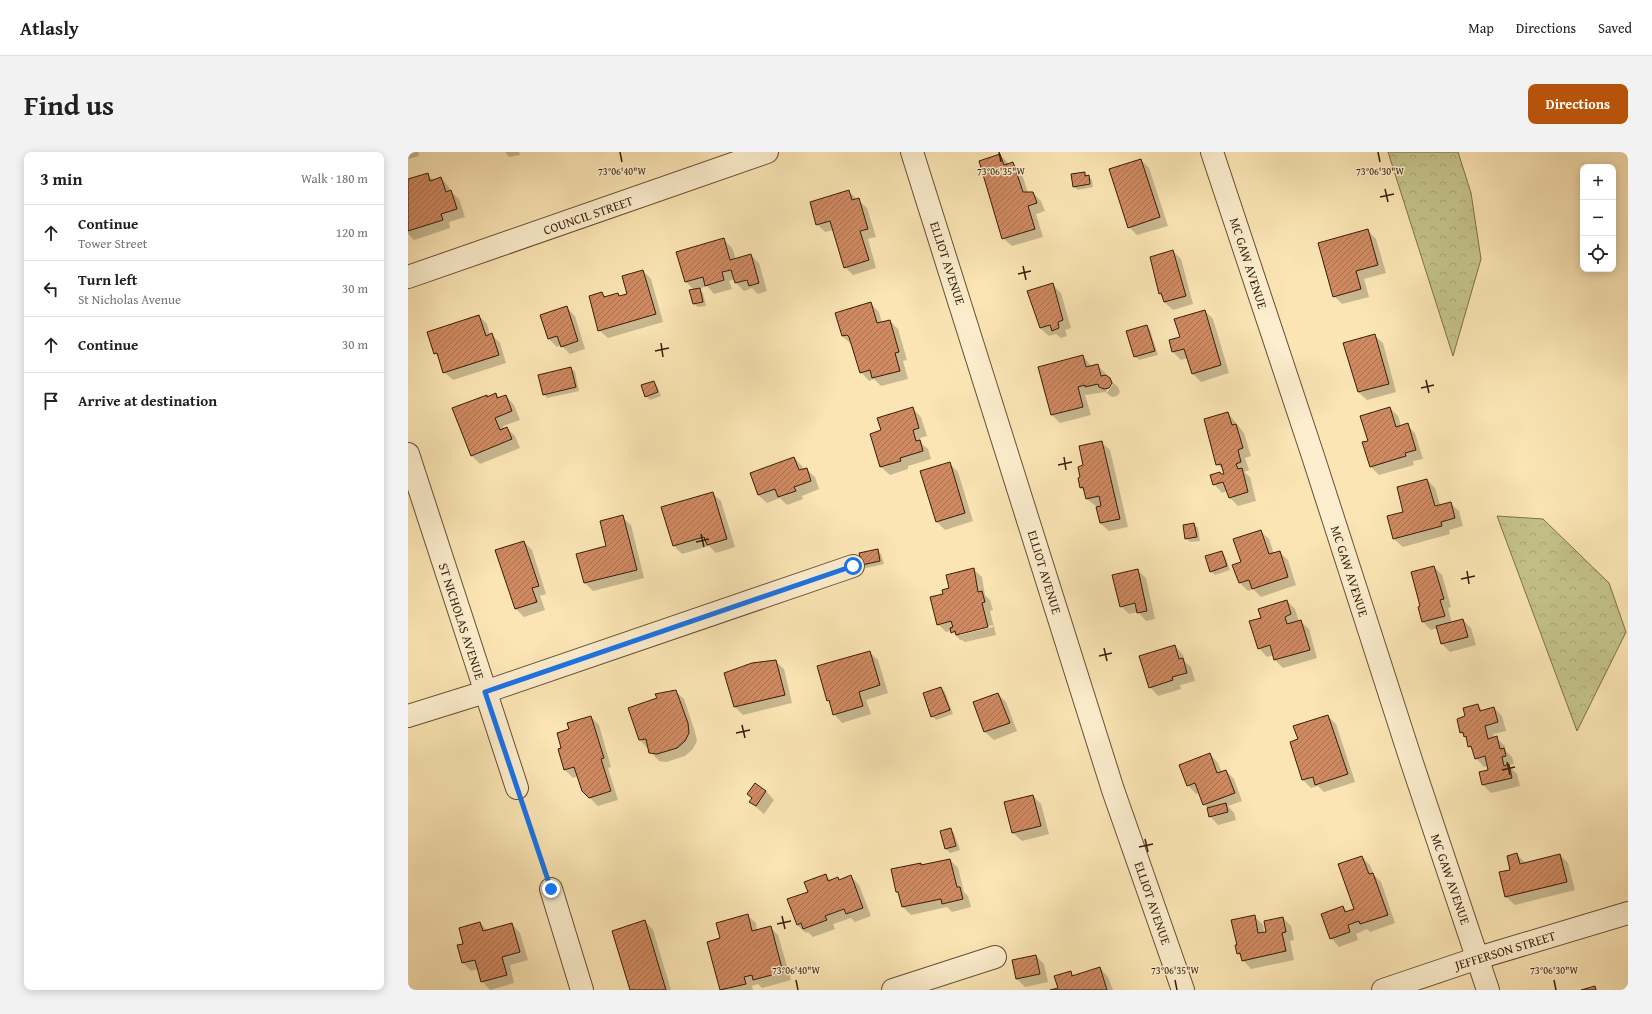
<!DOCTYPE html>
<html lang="en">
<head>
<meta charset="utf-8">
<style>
	body { margin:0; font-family:"Gentium Book Plus",serif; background:#f2f2f2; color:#202124 }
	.controls { position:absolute; right:12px; top:12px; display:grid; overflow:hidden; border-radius:8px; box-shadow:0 2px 10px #0003 }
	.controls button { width:36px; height:36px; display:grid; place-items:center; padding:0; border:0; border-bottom:1px solid #e0e0e0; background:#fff; color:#202124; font:20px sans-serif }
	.stop { position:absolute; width:12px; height:12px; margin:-9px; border:3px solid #1a73e8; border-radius:50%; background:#fff }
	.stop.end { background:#1a73e8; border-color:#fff; box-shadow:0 1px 4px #0008 }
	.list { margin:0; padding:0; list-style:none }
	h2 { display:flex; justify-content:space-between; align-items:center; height:52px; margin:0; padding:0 16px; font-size:17px }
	h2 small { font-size:13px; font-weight:400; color:#757577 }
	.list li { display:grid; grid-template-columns:26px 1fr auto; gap:12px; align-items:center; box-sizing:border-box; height:56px; padding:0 16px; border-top:1px solid #e0e0e0 }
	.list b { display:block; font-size:15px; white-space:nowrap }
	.list p { margin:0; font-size:13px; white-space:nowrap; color:#757577 }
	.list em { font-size:13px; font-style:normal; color:#757577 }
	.icon { flex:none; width:22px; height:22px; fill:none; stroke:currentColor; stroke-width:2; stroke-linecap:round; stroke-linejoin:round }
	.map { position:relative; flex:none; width:1220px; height:838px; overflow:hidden; border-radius:8px }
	header { display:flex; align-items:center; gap:24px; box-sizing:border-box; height:56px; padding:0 20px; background:#fff; border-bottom:1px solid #e0e0e0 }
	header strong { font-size:19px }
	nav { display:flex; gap:22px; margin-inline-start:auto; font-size:14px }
	.intro { display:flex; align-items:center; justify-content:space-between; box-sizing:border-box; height:96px; padding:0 24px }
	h1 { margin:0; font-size:28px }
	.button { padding:10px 18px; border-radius:8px; background:#b45309; color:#fff; font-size:14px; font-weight:700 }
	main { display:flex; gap:24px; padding:0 24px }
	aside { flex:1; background:#fff; border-radius:8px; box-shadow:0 2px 10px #0003 }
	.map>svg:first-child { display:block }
</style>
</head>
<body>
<header>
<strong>Atlasly</strong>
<nav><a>Map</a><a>Directions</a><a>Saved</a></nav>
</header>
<div class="intro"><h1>Find us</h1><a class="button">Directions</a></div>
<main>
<aside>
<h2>3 min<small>Walk · 180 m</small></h2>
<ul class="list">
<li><svg class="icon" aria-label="ahead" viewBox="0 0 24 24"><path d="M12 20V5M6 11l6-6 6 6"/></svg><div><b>Continue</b><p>Tower Street</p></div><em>120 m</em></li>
<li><svg class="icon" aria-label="left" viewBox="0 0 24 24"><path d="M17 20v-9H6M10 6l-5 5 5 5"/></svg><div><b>Turn left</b><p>St Nicholas Avenue</p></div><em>30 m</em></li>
<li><svg class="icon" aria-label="ahead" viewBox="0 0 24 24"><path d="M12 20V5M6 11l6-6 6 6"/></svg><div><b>Continue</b></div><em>30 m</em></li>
<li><svg class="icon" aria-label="arrive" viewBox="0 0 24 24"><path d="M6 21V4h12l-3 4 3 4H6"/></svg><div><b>Arrive at destination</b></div></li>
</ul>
</aside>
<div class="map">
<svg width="1220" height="838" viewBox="0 0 1220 838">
	<defs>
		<pattern id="forest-crowns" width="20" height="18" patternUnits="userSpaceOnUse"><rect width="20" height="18" fill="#c4c389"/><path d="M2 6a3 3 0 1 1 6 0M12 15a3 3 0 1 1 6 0" fill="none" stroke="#a9a775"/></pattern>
		<pattern id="building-hatch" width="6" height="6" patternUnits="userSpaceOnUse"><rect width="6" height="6" fill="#d08a62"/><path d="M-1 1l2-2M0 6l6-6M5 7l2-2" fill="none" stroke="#aa704f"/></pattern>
	</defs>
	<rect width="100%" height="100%" fill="#fbe5b4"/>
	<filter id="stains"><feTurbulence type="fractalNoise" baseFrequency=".005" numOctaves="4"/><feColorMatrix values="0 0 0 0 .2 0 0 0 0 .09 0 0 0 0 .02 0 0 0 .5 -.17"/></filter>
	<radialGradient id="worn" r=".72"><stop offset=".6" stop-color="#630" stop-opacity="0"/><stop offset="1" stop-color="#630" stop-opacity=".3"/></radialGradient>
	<g fill="url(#forest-crowns)" stroke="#7e7049">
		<path d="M980,0H1050L1063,41L1073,107L1045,204Z"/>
		<path d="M1089,364L1135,367L1201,431L1218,480L1169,579Z"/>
	</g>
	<g fill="#0003" fill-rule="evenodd">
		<path d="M0,0H10L11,4L0,7Z"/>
		<path d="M97,0H111L112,3L101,5Z"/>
		<path d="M592,3L601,12L605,11L613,19L620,41H625L633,49L637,59L628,62L635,85L604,94L595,86Z"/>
		<path d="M733,8L741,16L760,74L729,83L721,75Z"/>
		<path d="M676,21L684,28L685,35L670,38L666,35Z"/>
		<path d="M19,22L26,29L33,26L41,35L42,39L51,47L57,65L41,70L42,76L6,88L0,82V28Z"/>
		<path d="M441,40L459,56L468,85L460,87L468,116L445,123L437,115L426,78L417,80L409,72Z"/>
		<path d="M960,79L968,87L978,121L956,127L961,145L934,152L926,144Z"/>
		<path d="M316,88L324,96L328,107L343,103L351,111L359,139L350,142L344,136L336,139L328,131L326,127L321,129L324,137L306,142L299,134L291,137L295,141L298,154L290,155L286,152V138L278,130L270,101Z"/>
		<path d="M765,99L773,107L785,152L765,158L756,150L755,145L751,141Z"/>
		<path d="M235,119L243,127L255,170L200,186L191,178L194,141L198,145L210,142L213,145L220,143Z"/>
		<path d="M644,132L653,141L663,176L657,178L659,184L653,186L648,182L641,184L632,176L620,140Z"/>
		<path d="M463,152L471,160L474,171L482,169L490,177L499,208L495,209L500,227L473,234L466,227L461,229L453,220L444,191L443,192L434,184Z"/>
		<path d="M158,155L167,164L177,197L162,202L153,193L149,195L140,186Z"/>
		<path d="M797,159L805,167L821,221L793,230L785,222L780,206L773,208L765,200L762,189L773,185Z"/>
		<path d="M71,164L79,172L82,183H84L92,191L98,211L45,228L36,220L32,206L27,201Z"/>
		<path d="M738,174L742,178L750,203L731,208L727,204Z"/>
		<path d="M966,183L975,191L988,240L959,248L950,240Z"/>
		<path d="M675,204L683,214L689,213L697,221L699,225L710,235L712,240L709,244L704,245L697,240L677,243L683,263L652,271L644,263ZM702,232H705L699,241L698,240Z"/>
		<path d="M163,216L167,220L171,239L139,246L136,242Z"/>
		<path d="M246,230L249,234L253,244L242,248L238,244Z"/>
		<path d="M88,242L92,246L98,244L106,253L112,268L95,274L96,277L99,276L107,284L112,296L72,312L64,304L45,257L78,244L80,245Z"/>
		<path d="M982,256L990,264L993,274L999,273L1007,281L1015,307L1005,309L1006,313L971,323L963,315L961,290Z"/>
		<path d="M505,257L513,265L519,284L512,286L514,292L520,297L523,307L500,314V317L482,323L473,315L463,282L474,279Z"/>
		<path d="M820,261L836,281L843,304L837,306L841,318L836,320L842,325L848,349L830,354L822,346L819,339L814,341L806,332L812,321L815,323H817L816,318L809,312Z"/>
		<path d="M693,290L702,298L720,375L701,379L692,371L689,355L679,347L677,340L673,336L671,326H673L677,314Z"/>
		<path d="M386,306L394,314L396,318L398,317L407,325L411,337L394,344L395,347L379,353L372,346L359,351L350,343L343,322Z"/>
		<path d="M542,312L550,320L565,369L537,378L529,370Z"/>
		<path d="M1019,328L1027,336L1032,353L1042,351L1051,359L1055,374L1041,378L1042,382L995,395L986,387L980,365L996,361Z"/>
		<path d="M304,341L313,349L327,395L308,401L301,394L274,402L266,394L254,356Z"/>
		<path d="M214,365L223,373L236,426L185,439L177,431L170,402L200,395Z"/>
		<path d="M786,372L790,376L792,389L782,390L778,386Z"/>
		<path d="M852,379L861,387L866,402L871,400L880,408L888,433L853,445L845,437L840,439L832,431Z"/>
		<path d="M116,390L124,398L138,442L132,444L137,458L116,465L108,457Z"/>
		<path d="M469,398L473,402L476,412L458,416L454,412Z"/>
		<path d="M814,400L817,404L822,418L807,423L803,419Z"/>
		<path d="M1026,415L1034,423L1043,455L1040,456L1044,471L1055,468L1063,476L1068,493L1042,500L1034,492L1030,476L1023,478L1015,470L1013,455Z"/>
		<path d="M565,417L574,425L577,443L582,448L585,458L582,459L588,483L557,490L554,488H552L544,479L538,480L530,472L537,443ZM585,473V475L552,483V481Z"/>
		<path d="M729,418L738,426L747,467L738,469L730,460L721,462L713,454Z"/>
		<path d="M879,449L887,457L891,470L892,469L901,477L909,506L875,516L867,508L866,503L859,505L851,496L854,466Z"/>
		<path d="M767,494L775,503L777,510L783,515L787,529L772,533L773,537L750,544L742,535Z"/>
		<path d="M461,500L470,508L480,541L458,548L463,562L434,571L426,562L422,550L420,548Z"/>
		<path d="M367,509L376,517L384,551L335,563L327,555L317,522Z"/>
		<path d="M533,536L537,540L545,562L528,568L524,564Z"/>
		<path d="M267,539L276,547L287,580L289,589L285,597L277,604L258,610L251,609L232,588L250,546Z"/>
		<path d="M590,542L598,550L609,579L586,588L577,580Z"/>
		<path d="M1070,553L1075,559L1086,556L1094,564L1098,579L1085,582L1086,586H1088L1097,594L1098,599L1104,605L1106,612L1101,613L1102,615L1109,622L1112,634L1083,641L1075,633L1072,621L1082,618L1081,614L1076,615L1068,606L1066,599L1061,594L1059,587L1053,581L1050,567L1058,565Z"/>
		<path d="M920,564L928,572L947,630L916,640L910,634L903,636L895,628L891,588Z"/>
		<path d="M183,565L191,573L203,615L200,616L210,648L190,654L175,639L170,624L165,626L157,618L155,597L162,578Z"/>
		<path d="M802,602L810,611L814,621L818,619L826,627L834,649L820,654L826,661L828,668L810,673L802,664L800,657L796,652L791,641L788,642L780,633Z"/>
		<path d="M347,632L358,639L366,648L356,662L342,650L345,647Z"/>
		<path d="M625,644L633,652L641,682L614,689L605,681L598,651Z"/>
		<path d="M542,677L546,681L552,698L542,701L538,697L533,680Z"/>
		<path d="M1109,703L1118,711L1152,703L1160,711L1167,738L1107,753L1098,745L1093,721L1103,718Z"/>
		<path d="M954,705L962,713L966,723L973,730L987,771L962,780L959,777L948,782L950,788L931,795L923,786L935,755L940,760L947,758Z"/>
		<path d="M542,708L550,716L556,740L560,744L563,755L544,760L539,755L503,763L495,755L492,743L489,740L512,712L514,714Z"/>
		<path d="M418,723L423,729L429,726L432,729L443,724L451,733L463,764L447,770L443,766L425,772L427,777L405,785L400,780L398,781L389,773L401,741Z"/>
		<path d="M339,763L348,771L349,778L362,775L370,783L383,828L354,836L350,832L344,834L345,838H313L301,790L313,787Z"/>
		<path d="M846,764L855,773L856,781L859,780L875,766L883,774L886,788L882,789L886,808L843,817L835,808L830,801V793Z"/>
		<path d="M237,769L245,778L263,838H223Z"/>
		<path d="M72,771L80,779L104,772L112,781L120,808L102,813L106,831L82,838L74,829L70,817L63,819L55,811L56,792Z"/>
		<path d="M628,804L636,812L640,830L617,835L608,826Z"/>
		<path d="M692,816L700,825L705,838H646L651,836L662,820L667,824Z"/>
	</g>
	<g fill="url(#building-hatch)" stroke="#381c09">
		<path d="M592,2L596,13L605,10L615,40H625L629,51L620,54L627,77L594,87L571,9Z"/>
		<path d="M733,7L752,65L720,76L701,17Z"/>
		<path d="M677,20V24L681,23L682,32L665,35L663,22Z"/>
		<path d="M20,21L22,29L33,25L38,40L43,38L49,57L33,62L35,68L0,79V27Z"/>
		<path d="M441,38L444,48L451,46L460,77L452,79L461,108L436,116L422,69L408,73L402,50Z"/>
		<path d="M960,77L970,113L948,119L953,137L925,145L910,91Z"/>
		<path d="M316,86L322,108L343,102L351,131L341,134L339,128L327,131L323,118L314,120L316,128L297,134L295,125L277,130L268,100Z"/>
		<path d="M765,98L778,144L756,150L753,141L751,142L742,105Z"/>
		<path d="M235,118L248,162L190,179L181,144L194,140L196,145L210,141L211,144L219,142L214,124Z"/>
		<path d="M645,131L655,168L650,170L651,176L644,179L642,173L632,176L619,139Z"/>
		<path d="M292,136L295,150L285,152L281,138Z"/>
		<path d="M463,150L469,171L482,168L491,200L487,201L492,219L464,226L462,218L452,221L441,185L439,183L434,184L427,161Z"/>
		<path d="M159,154L170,189L153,195L149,184L140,187L132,163Z"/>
		<path d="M797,158L813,213L784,222L776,197L764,200L761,188L772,185L766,167Z"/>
		<path d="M71,163L78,184L84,181L91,203L35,221L29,201L26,202L19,180Z"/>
		<path d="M739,173L747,199L726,205L718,179Z"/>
		<path d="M967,182L981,232L950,240L935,191Z"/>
		<path d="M675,203L678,215L690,212L693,224L698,223L702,226L704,231L701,236L696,237L691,235L690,232L677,235V233L670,235L675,255L643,263L630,215Z"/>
		<path d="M163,215L168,235L135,243L130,223Z"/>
		<path d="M246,229L250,240L237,245L233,233Z"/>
		<path d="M88,241L89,246L98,243L104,259L87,266L92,278L99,275L104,287L63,304L44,256L79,243V245Z"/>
		<path d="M505,255L511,276L505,278L508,289L512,288L515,299L492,306L493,309L472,315L462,282L473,278L469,266Z"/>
		<path d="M982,255L988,275L1000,271L1008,298L997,301L998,304L962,315L954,290L960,289L952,264Z"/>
		<path d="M820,260L824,273L828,272L835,296L830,298L833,310L828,312L830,317L834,316L840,340L821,346L815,330L805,333L802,323L812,320L813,322H816L813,312L808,313L796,267Z"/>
		<path d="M694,289L712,367L692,371L688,355L693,354L691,344L678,347L675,335L672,336L670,326L672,325L670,315L675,313L671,294Z"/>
		<path d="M386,305L391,318L399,316L403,329L386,335L388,339L370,345L367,337L350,343L342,321Z"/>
		<path d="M542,310L557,361L528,370L512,319Z"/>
		<path d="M1019,327L1027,354L1043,350L1047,366L1033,370L1034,374L985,387L979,364L995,360L989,335Z"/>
		<path d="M305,340L319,387L299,393L296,385L265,394L253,355Z"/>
		<path d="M215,363L229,418L176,431L168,402L198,394L192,369Z"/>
		<path d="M786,371L789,385L777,387L775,373Z"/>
		<path d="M853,378L861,402L872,399L880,425L844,437L841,428L831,431L824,413L833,410L825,387Z"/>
		<path d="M116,389L131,434L124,436L129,450L107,457L87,398Z"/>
		<path d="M470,397L472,409L454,413L451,401Z"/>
		<path d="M814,399L819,414L802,420L797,404Z"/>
		<path d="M1026,414L1036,447L1032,448L1037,464L1014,470L1010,455L1012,454L1003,420Z"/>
		<path d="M566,416L570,440L574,439L577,450L574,451L580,475L548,483L547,479L543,481L542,476L545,475L543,469L529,473L522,445L535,442L534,438L541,436L538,423Z"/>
		<path d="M730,417L739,459L729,461L727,451L712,455L704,423Z"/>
		<path d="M879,448L883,462L877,465L879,472L893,468L902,498L866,508L862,493L850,497L841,469L853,466L850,457Z"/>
		<path d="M1055,467L1060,485L1033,492L1028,474Z"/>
		<path d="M767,493L771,507L775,506L779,521L764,525L765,528L741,536L731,504Z"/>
		<path d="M462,499L472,533L451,540L455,554L425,563L421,548L419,549L409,514Z"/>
		<path d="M368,508L377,543L326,555L316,521L344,511Z"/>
		<path d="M533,535L542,558L523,565L515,541Z"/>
		<path d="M268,538L280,571L281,581L277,589L269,596L249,602L241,601L238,587L231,588L220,556L249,546L247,542Z"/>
		<path d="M590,541L602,571L576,580L565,550Z"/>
		<path d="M1070,552L1072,559L1086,555L1090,570L1077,574L1080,587L1089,584L1092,597L1096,596L1098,604L1094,605L1096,614L1101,612L1104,626L1074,633L1071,620L1080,618L1077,604L1067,607L1063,594L1060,595L1058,584L1056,585L1055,580L1052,581L1049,567L1057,564L1055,556Z"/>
		<path d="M920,563L940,622L907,633L905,625L894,628L882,590L890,587L885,574Z"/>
		<path d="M183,564L196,606L193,607L203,639L181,646L174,639L166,615L156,618L150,597L153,596L149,581L161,577L159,571Z"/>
		<path d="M802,601L809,621L818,618L827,641L795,653L787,631L779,634L771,613Z"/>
		<path d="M347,631L358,639L348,654L341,650L344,646L339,642Z"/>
		<path d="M625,643L633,674L604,681L596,650Z"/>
		<path d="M818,651L820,660L801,665L799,656Z"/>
		<path d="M543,676L548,694L537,697L532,679Z"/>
		<path d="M1109,701L1112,712L1152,702L1159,730L1097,745L1091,720L1102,718L1099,704Z"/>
		<path d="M954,704L961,722L965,721L980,763L952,772L951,769L940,773L942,780L922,787L913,762L935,754L937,760L946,757L930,712Z"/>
		<path d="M542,707L549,735H552L555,747L534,752L533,747L494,755L490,740H488L483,717L513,711V713Z"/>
		<path d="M418,722L420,729L430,725L431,728L443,723L455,756L438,762L436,757L417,764L419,768L395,777L393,771L389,773L379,747L400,740L396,730Z"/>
		<path d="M340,762L344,779L363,774L375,820L345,828L344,823L336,825L338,832L312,838L299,790L312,786L308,771Z"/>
		<path d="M847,763L850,781L858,780L856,769L875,765L878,780L874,781L878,799L834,809L832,801L829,802L827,793H829L823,768Z"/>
		<path d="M237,768L258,838H222L204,779Z"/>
		<path d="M72,770L75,779L104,771L112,800L94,805L99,823L73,830L67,808L54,811L49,793L55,792L51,776Z"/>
		<path d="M628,803L632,822L608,827L604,808Z"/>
		<path d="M692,815L699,838H642L650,836L646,824L663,819L664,824Z"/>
		<path d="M1187,834L1188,838H1173Z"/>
	</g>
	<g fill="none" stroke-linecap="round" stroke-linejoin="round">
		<g stroke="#694e34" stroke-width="24">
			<g id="minor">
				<path d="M504,0L705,638L775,838"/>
				<path d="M804,0L904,301L1003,608L1080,838"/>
				<path d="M0,125L359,0"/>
				<path d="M0,302L109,636"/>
				<path d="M0,564L77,540L445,414"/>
				<path d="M143,737L174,838"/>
				<path d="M485,838L587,805"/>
				<path d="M975,838L1070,806L1220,761"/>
			</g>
		</g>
		<path stroke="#381c09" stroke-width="2.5" stroke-dasharray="3 2" stroke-linecap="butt" d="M116,656L136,717"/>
		<use href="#minor" stroke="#fceece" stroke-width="22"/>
	</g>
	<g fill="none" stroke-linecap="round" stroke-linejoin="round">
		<path stroke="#1a73e8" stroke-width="5" d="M143,737L77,540L445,414"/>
	</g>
	<path fill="none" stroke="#381c09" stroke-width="1.5" d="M212,0L214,10M591,0L593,10M970,0L972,10M977,37L980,50M972,45L986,42M615,114L618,128M610,122L623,119M253,191L255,205M247,199L261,196M1018,228L1021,241M1013,236L1026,233M656,305L658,318M650,313L664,310M293,382L296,395M288,390L301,387M1059,419L1061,432M1053,427L1067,424M696,496L699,509M691,504L704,501M334,573L337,586M328,581L342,578M1099,610L1102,623M1094,618L1107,615M737,687L740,700M731,695L745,692M374,764L377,777M369,772L383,769M388,828L390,838M767,828L769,838M1146,828L1148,838"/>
	<g text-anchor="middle" stroke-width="3" stroke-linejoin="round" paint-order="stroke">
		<g font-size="13" fill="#381c09" stroke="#fceece">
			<text transform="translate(180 63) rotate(-19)" y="5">COUNCIL STREET</text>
			<text transform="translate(540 111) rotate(72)" y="5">ELLIOT AVENUE</text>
			<text transform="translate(841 111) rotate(72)" y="5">MC GAW AVENUE</text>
			<text transform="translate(942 419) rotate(72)" y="5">MC GAW AVENUE</text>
			<text transform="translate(637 420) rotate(73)" y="5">ELLIOT AVENUE</text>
			<text transform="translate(54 469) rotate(72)" y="5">ST NICHOLAS AVENUE</text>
			<text transform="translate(1043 727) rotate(71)" y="5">MC GAW AVENUE</text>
			<text transform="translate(745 751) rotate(71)" y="5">ELLIOT AVENUE</text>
			<text transform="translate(1097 798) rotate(-17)" y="5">JEFFERSON STREET</text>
		</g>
	</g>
	<g font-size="10" text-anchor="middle" fill="#381c09" stroke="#fceece" stroke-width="3" stroke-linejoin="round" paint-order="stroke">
		<text x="214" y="23">73°06'40"W</text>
		<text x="593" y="23">73°06'35"W</text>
		<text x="972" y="23">73°06'30"W</text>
		<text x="388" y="822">73°06'40"W</text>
		<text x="767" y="822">73°06'35"W</text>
		<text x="1146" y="822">73°06'30"W</text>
	</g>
	<rect width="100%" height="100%" filter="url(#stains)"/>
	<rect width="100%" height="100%" fill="url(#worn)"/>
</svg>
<div class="controls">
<button>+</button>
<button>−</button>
<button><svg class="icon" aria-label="locate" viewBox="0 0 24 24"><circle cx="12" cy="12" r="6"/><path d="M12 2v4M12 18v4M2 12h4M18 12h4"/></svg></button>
</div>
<div class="stop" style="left:445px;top:414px"></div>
<div class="stop end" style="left:143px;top:737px"></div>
</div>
</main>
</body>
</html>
